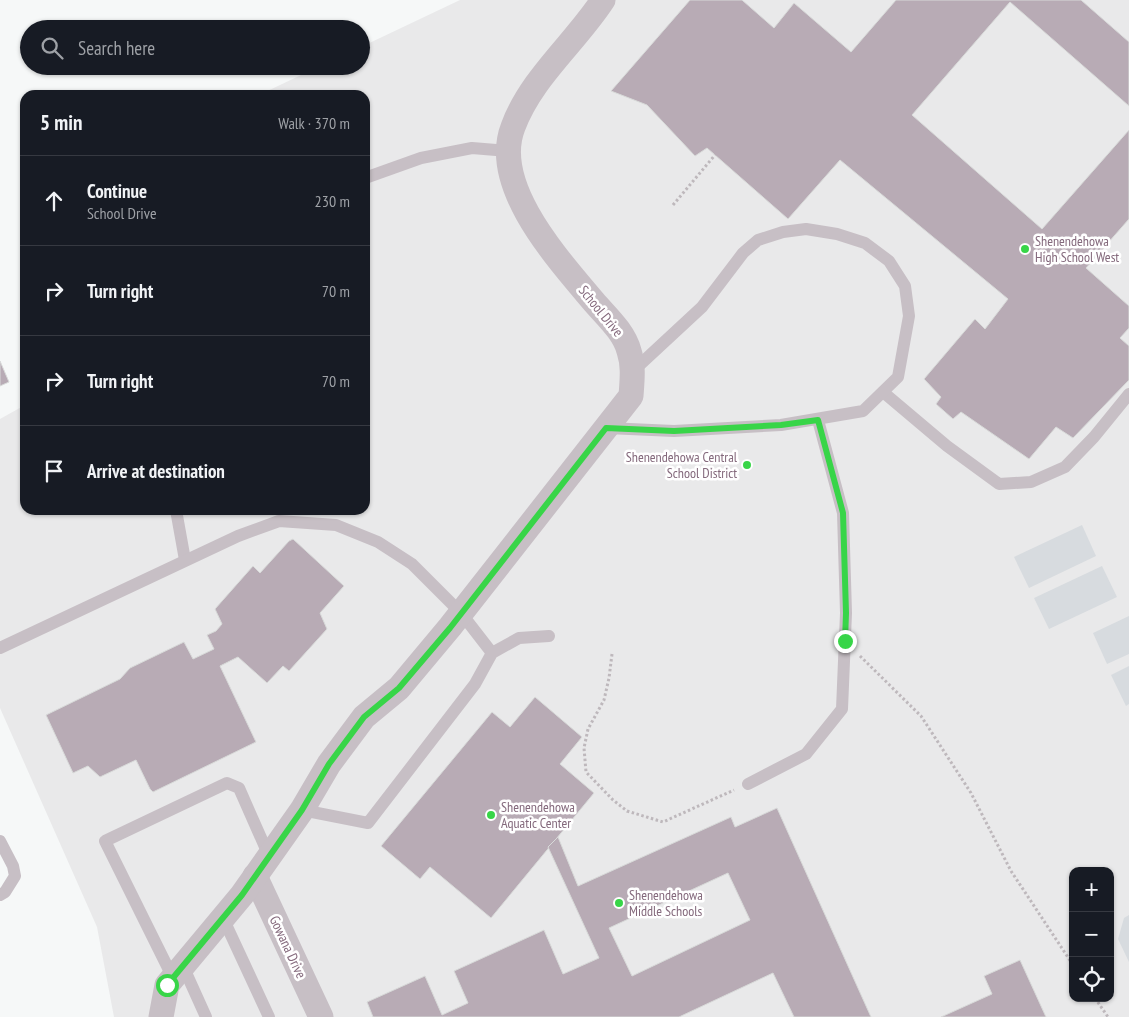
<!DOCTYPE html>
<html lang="en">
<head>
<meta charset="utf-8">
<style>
	body { margin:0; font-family:"PT Sans Narrow",sans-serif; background:#20242c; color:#f1f3f6 }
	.controls { position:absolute; right:15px; bottom:15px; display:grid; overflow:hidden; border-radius:10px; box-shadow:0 1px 4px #0004 }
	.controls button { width:45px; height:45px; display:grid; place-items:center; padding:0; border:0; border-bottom:1px solid #363941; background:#171b24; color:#f1f3f6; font:25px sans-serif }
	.stop { position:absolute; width:15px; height:15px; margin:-11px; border:4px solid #38d548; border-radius:50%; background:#fff }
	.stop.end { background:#38d548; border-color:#fff; box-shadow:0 1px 5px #0008 }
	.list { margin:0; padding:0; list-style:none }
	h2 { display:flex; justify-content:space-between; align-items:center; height:65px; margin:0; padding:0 20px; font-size:21px }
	h2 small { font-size:16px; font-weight:400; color:#9ea1a6 }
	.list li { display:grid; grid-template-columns:32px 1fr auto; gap:15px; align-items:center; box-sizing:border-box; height:90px; padding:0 20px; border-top:1px solid #363941 }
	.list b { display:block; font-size:19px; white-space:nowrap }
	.list p { margin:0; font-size:16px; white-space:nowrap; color:#9ea1a6 }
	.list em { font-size:16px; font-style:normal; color:#9ea1a6 }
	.icon { flex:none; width:28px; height:28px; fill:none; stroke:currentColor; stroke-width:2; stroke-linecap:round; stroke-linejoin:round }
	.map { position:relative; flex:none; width:1129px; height:1017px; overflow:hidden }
	.search { position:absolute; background:#171b24; box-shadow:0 1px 4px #0004; left:20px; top:20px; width:350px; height:55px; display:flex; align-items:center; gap:12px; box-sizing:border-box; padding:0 18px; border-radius:28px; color:#9ea1a6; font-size:19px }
	.panel { position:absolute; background:#171b24; box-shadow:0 1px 4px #0004; left:20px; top:90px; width:350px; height:425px; border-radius:15px }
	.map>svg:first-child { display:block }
</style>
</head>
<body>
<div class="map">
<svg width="1129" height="1017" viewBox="0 0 1129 1017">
	<rect width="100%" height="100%" fill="#f6f8f8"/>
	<path fill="#e9e9ea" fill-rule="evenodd" d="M460,0H1129V1017H114L97,927L0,708V419L25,405V510H365V95H259L320,66H361V47ZM1073,871H1110V998H1073Z"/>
	<g fill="#d7dbdf">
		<path d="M1082,525L1096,556L1029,588L1014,557Z"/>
		<path d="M1102,566L1117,597L1049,629L1034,598Z"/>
		<path d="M1129,616V654L1107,664L1093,633Z"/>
		<path d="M1129,666V704L1126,706L1111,675Z"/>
		<path d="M1129,915V962L1118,939L1124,918Z"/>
	</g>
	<g fill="#b8abb5" stroke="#d8dad9" fill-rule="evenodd">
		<path d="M690,0H742L774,28L794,3L851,52L896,0H1081L1129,42V106L1010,2L912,115L1042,229L1129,130V219L1086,268L1129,306V328L1120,338L1129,346V380L1073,438L1056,427L1029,459L961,412L953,419L936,404L941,397L924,379L975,319L985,329L1008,299L840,160L788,219L707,148L695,156L647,105L611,91Z"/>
		<path d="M0,361L9,382L0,386Z"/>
		<path d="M293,539L344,586L320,613L327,629L289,671L283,666L267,683L238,657L220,666L256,742L153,792L150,789L136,760L100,777L88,766L73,773L46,715L120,679L130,668L184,642L193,659L214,649L207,635L216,631L222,624L215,609L253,566L260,573L289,541Z"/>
		<path d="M535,697L582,737L560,764L594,793L491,918L430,867L420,879L381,846L492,712L510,727Z"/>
		<path d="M777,808L871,1017H794L773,973L679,1017H373L367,1002L425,976L442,1015L468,1003L454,971L544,930L563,974L599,958L548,847L558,837L578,886L731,817L735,827ZM728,873L750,920L632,976L609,928Z"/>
		<path d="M1020,960L1046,1017H941L992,994L984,976Z"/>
	</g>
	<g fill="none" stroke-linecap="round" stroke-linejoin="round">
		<g stroke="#beb8bc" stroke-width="3" stroke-dasharray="2.5 2.5" stroke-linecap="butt">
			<path d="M673,205L715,155"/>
			<path d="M612,654L609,678L604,700L588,729L584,748L586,772L613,800L627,811L663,822L734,790"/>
			<path d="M860,656L921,716L971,793L1011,871L1073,965"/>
			<path d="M1095,998L1108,1017"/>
		</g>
		<g stroke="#c7bfc5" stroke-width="12">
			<path d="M365,178L421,158L472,148L508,151"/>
			<path d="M883,392L947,446L999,484L1031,482L1065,467L1094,437L1129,394"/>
			<path d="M607,428L674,431L781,425L863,411L898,377L909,316L905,286L889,261L865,243L837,234L806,229L783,232L758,240L743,253L702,307L633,371"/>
			<path d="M176,510L185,560"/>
			<path d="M0,648L238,536L279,521L336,525L378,542L412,564L461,613L492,653"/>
			<path d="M748,784L806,754L842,709L846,613L843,513L818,420"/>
			<path d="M302,810L368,823L475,684L492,653L519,638L549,636"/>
			<path d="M0,841L13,866L15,876L5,892L0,895"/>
			<path d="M223,918L269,1017"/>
			<path d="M183,966L206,1017"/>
			<path d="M173,978L105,841L227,783L239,788L269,856"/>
		</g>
		<g stroke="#c7bfc5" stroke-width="25">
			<path d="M255,876L321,1017"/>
			<path d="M161,1017L167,985L242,895L302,810L329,764L364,717L399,688L450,627L631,396C632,381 634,366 629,351C624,332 607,317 594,302C559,260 490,186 513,127C531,78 575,43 603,0"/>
		</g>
	</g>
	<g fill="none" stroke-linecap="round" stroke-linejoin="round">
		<path stroke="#38d548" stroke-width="6" d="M167,985L242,895L302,810L329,764L364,717L399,688L450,628L606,428L674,431L781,425L818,420L843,513L846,613L845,641"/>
	</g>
	<g fill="#38d548" stroke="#fff" stroke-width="2">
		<circle cx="1025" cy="249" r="5"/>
		<circle cx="747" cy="465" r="5"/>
		<circle cx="491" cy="815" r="5"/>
		<circle cx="619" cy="903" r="5"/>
	</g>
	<g text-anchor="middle" stroke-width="5" stroke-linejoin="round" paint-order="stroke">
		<g font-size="14" fill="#84697c" stroke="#fff" text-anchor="start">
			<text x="1035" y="246">Shenendehowa<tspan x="1035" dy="16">High School West</tspan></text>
			<text x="737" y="462" text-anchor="end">Shenendehowa Central<tspan x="737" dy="16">School District</tspan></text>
			<text x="501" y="812">Shenendehowa<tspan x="501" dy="16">Aquatic Center</tspan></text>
			<text x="629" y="900">Shenendehowa<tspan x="629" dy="16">Middle Schools</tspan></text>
		</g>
		<g font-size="14" fill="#84697c" stroke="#fff">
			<text transform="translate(601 311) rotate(51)" y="5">School Drive</text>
			<text transform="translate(288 947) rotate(65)" y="5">Gowana Drive</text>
		</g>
	</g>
</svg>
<div class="controls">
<button>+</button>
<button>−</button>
<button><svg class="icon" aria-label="locate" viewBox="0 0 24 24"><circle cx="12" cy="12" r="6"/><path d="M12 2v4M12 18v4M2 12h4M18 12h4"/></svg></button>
</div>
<div class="stop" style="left:167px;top:985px"></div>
<div class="stop end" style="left:845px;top:641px"></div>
<div class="search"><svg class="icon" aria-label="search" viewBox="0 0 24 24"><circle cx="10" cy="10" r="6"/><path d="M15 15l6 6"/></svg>Search here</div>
<section class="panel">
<h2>5 min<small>Walk · 370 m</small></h2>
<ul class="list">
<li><svg class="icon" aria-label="ahead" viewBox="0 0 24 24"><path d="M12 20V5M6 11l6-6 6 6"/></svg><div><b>Continue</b><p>School Drive</p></div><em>230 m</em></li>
<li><svg class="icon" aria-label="right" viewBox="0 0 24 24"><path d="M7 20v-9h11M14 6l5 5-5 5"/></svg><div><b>Turn right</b></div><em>70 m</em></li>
<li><svg class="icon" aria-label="right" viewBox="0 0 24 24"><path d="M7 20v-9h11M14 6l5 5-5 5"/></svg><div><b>Turn right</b></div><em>70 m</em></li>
<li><svg class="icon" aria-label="arrive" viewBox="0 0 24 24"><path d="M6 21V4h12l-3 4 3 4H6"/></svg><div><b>Arrive at destination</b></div></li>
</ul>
</section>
</div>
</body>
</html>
